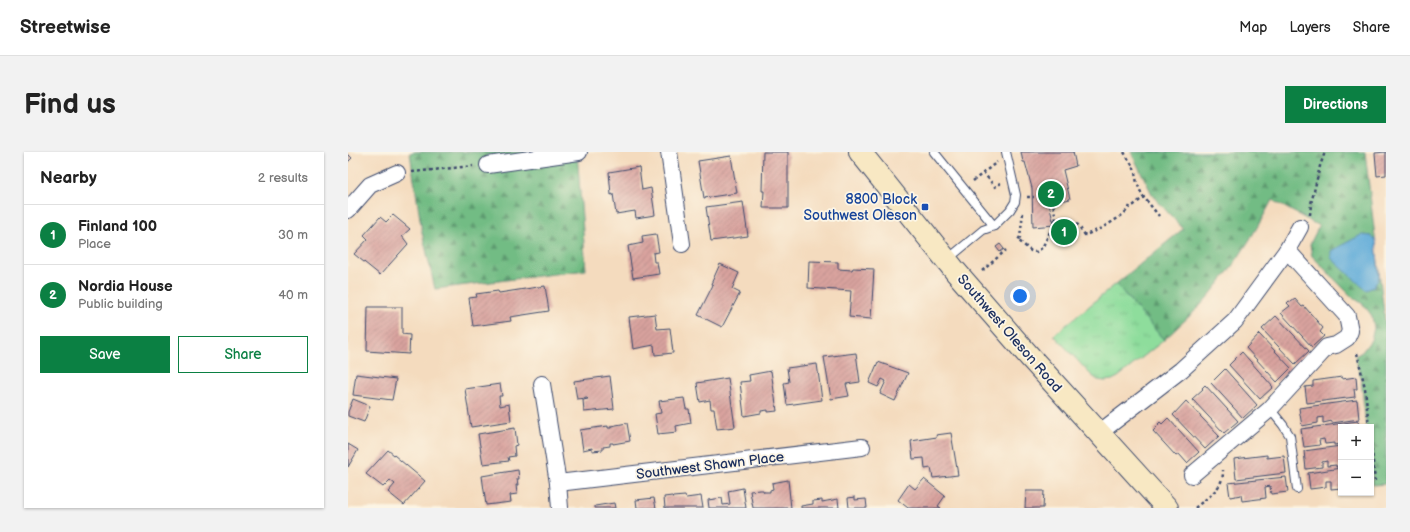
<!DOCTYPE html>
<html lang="en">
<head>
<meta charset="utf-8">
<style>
	body { margin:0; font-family:"Balsamiq Sans",sans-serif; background:#f2f2f2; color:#222 }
	.controls { position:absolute; right:12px; bottom:12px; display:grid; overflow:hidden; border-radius:0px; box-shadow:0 1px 3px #0004 }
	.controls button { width:36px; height:36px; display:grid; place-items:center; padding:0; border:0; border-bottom:1px solid #e0e0e0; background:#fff; color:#222; font:20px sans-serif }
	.you { position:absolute; left:672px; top:144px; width:14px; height:14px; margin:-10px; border:3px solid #fff; border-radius:50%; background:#1a73e8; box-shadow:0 0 0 6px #1a73e833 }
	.badge { display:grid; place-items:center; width:26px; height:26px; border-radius:50%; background:#0b8043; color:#fff; font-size:13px; font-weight:700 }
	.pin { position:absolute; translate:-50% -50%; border:2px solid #fff; box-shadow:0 1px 4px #0006 }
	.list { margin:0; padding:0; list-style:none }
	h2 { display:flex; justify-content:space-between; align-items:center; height:52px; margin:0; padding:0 16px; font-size:17px }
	h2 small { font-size:13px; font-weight:400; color:#767676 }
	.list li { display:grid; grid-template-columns:26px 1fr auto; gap:12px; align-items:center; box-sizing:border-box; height:60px; padding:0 16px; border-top:1px solid #e0e0e0 }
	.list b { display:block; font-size:15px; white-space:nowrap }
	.list p { margin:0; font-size:13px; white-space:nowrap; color:#767676 }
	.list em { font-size:13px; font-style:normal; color:#767676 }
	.actions { display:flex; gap:8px; padding:12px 16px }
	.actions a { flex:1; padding:9px 0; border:1px solid #0b8043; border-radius:0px; text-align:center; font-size:14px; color:#0b8043 }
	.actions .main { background:#0b8043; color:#fff }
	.map { position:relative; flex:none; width:1038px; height:356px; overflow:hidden; border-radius:0px }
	header { display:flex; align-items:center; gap:24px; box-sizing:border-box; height:56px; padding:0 20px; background:#fff; border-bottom:1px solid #e0e0e0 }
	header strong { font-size:19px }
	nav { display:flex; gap:22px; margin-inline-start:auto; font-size:14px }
	.intro { display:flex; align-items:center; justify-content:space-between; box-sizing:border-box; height:96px; padding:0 24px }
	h1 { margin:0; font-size:28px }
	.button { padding:10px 18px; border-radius:0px; background:#0b8043; color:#fff; font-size:14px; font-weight:700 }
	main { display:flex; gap:24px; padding:0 24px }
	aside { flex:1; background:#fff; border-radius:0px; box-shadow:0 1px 3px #0004 }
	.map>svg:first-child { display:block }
</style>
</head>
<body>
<header>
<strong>Streetwise</strong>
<nav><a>Map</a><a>Layers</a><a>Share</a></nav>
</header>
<div class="intro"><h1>Find us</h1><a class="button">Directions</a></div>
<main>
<aside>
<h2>Nearby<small>2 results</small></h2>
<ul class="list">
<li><span class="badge">1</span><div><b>Finland 100</b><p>Place</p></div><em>30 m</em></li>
<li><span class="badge">2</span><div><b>Nordia House</b><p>Public building</p></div><em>40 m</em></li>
</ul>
<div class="actions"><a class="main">Save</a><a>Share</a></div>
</aside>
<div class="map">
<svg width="1038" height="356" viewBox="0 0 1038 356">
	<defs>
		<pattern id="grass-tufts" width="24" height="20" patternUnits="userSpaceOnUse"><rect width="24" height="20" fill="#8edd9c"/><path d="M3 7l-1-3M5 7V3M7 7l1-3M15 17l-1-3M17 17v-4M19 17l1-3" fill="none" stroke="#7abe89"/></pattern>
		<pattern id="forest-firs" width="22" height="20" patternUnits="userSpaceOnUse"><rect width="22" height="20" fill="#72bc84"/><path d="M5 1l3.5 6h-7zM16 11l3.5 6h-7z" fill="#5d996f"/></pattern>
		<pattern id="building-hatch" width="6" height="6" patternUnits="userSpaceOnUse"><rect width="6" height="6" fill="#d9a39e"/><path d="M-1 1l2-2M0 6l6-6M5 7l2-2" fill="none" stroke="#af8584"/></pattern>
	</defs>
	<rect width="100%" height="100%" fill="#fcf5e5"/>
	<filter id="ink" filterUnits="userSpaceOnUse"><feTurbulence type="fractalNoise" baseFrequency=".025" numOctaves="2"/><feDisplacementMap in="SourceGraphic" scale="8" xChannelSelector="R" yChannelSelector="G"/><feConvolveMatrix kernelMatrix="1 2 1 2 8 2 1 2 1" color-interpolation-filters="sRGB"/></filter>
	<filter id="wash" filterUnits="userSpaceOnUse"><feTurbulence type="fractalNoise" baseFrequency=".012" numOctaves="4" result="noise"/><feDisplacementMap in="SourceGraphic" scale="16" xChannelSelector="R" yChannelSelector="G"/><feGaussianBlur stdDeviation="0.9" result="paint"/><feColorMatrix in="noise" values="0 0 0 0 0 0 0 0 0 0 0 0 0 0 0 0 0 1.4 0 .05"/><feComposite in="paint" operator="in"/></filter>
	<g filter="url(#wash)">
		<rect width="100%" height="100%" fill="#f4dbbe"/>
		<path fill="url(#grass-tufts)" stroke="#54867d" d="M768,132L816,188L770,225L764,228L757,229L750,228L743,223L706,183Z"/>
		<g fill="url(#forest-firs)" stroke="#467671">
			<path d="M68,0H229L238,118L87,137L74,80L62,1Z"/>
			<path d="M783,0H1017L1038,178V332L1025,333L1023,314V275H1018L1013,226L1007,204L1014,200L1023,188L1026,176L1024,164L1016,153L1003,144L964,104L962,92L971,74L924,48C904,87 880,124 850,156C839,167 827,177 816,188L768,132L835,77L805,44Z"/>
		</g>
		<path fill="#60acd9" stroke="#3e6e9c" d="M1013,83L1023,84L1028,88L1031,125L1026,135L1018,138L983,106V99Z"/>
		<g id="blocks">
			<g fill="url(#building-hatch)">
				<path d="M415,0H440V56H415L416,39H414Z"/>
				<path d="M673,0H725L728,14L715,18L722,47L701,52L706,73L685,75L684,36L677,10H675Z"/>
				<path d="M1038,0V23L1029,24L1027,1Z"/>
				<path d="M0,2L4,6L0,10Z"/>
				<path d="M383,4L389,41L356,46L350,9Z"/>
				<path d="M291,15L294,38L303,36L307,63L288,66L287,59L268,62L265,42L263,43L261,20Z"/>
				<path d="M395,50L400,84L363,89L358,55Z"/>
				<path d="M45,63L62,77L54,84L60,92L32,123L6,102L20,87L16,83L32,65L38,70Z"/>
				<path d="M308,82L311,100L305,101L306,110H309L311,122L285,126L280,94L295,91L294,84Z"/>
				<path d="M652,92L656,97L652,100L648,95Z"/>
				<path d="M461,109L490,110V117L504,118L505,116L526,117L523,167L501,165L503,139L460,136Z"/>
				<path d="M372,112L391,121L384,137L392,141L374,175L350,163L365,133L363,132Z"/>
				<path d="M197,134L201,159L162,165L163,169L125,174L121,146L129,145L128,142L150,139L151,141Z"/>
				<path d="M947,147L954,155L956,154L975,176L972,180L976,184L964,195L933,161L942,154L939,151L941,149L943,150Z"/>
				<path d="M20,155H54V182L62,183L61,202L19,199Z"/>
				<path d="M307,162L309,177L322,176L325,201L307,203L306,193L285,197L281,165Z"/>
				<path d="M928,164L961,199L947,212L914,177Z"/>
				<path d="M911,182L943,216L929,230L898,196Z"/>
				<path d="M894,200L925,235L912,247L881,213Z"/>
				<path d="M508,201L512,230L498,232L501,244L483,247L476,205Z"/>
				<path d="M530,210L560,221L547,249L532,242L538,229L534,227L530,235L521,231Z"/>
				<path d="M469,212L474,248L439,253L436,231L441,230L439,216Z"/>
				<path d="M877,217L909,253L895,266L863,231Z"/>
				<path d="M423,219L429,259L420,260V258L413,259V261L396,264L392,230L402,229L401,223Z"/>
				<path d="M8,222L48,227L44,248L5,243Z"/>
				<path d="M262,224L266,257L236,260L235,248L240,247L239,246L229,247L226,229Z"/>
				<path d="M994,225V227L1008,225L1009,237H1006L1007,245L959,251L957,235L965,234V229Z"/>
				<path d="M380,226L387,275L369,277L366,257H363L362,248L352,250L349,231Z"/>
				<path d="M152,232L154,244H151L152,254L161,252L163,269L123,275L117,237Z"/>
				<path d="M857,233L890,269L876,281L844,247L855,237L854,236Z"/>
				<path d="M336,246L338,257H341L343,271L328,274L329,280L310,282L307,262L313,261L311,249Z"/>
				<path d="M5,247L22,254L16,270L0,264V260Z"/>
				<path d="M1009,248L1011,267L984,271V269L975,271V265L970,266V271L954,274L951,256Z"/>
				<path d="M838,249L871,284L857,297L825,263Z"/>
				<path d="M820,266L851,300L839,311L831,302L828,304L805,279L811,273L810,272L812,270L814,272Z"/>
				<path d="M1010,269L1011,275H993V292L986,293V291L977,292L976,287L971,288L972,293L956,295L953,277Z"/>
				<path d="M279,271L282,289L265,292V291H262V294L255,295V298L244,299V296L235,298L232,278L260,274V276H263V274Z"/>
				<path d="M167,276L169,293L166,294L167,304L160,305L161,309L135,312L130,282Z"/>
				<path d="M603,281L610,323L585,326L583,316L577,317L576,306L565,307L563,289L589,285L588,283Z"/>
				<path d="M0,292L10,298L0,315Z"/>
				<path d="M993,294V314L988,315V313L979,314V309L974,310V315L958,317L956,299Z"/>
				<path d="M40,298L77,329L56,353L40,340L47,332L42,328L35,335L18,322Z"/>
				<path d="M919,303V306L936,304L938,321L888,327L886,307Z"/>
				<path d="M993,316V336L983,337V329H978V335L962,337L960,321Z"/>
				<path d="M170,318L171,327H169L170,333H168L169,342L162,343L163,350L138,353L134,324Z"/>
				<path d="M938,325L940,340L923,342L922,334L917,335L918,346L894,349L893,343L882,345L880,331Z"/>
				<path d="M576,327L597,344L590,354L593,356H560L550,348L561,332L567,337Z"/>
				<path d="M440,328L443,356H405L402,339L412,338H415L416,340H422V338L425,337L424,331Z"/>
				<path d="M395,336L398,356H361L360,348L374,346L375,353L382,352L380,339Z"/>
				<path d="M678,339H696L695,356H677Z"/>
				<path d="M324,344L325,345L337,344L338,346L353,344L355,356H317L316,345Z"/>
				<path d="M507,345V348L518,347L519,356H501L500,346Z"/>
				<path d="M306,346L308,356H289L288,348Z"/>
				<path d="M490,347L491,356H453V354L465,352V349L474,348V350Z"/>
				<path d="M266,351L267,356H247V354Z"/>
			</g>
		</g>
	</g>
	<g filter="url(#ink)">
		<use href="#blocks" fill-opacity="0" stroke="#3c496c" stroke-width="1"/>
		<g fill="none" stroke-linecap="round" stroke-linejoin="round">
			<g stroke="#3c496c" stroke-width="10">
				<g id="service">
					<path d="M586,0L646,74"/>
					<path d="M600,107L635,78L646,74L662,58L667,50L668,43L658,0"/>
					<path d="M922,257L935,273L942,284L949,337"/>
				</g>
			</g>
			<g stroke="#3c496c" stroke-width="18">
				<g id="minor">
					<path d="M321,0L334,92"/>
					<path d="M140,13L231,0"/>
					<path d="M0,58L22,33L49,21"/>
					<path d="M194,232L210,331L212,356"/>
					<path d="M751,281L833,218L887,169L939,98L952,75"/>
					<path d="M844,323L922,257L979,195L988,193L999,186L1002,179L999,164L939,98"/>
					<path d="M210,331L514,295"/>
				</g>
			</g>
			<g stroke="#3c496c" stroke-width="24">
				<path id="secondary" d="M512,0L608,120L682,205L819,356"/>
			</g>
			<g stroke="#3c496c" stroke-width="2.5" stroke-dasharray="3 3" stroke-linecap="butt">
				<path d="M776,0L786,16L789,31L794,43L811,64"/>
				<path d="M64,20L125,14"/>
				<path d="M635,20L647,35L652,32L651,29"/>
				<path d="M625,29L649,10"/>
				<path d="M679,45H686"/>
				<path d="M675,61L672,85L670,88L683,99L688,100L694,96L702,80L709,74L705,51"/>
				<path d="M962,63L963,52L972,14L977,0"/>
				<path d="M705,69L717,67L730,73L737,83C747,80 777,65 782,54L786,53L796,45"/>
				<path d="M634,119L658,98"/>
				<path d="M1009,201L1017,236L1021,275"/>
				<path d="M1023,291L1027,329"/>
				<path d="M847,356C859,345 876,337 875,318"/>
			</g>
			<use href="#service" stroke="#fff" stroke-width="8"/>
			<use href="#minor" stroke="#fff" stroke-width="16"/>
			<use href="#secondary" stroke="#f8e8c3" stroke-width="22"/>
		</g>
	</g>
	<rect fill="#1a4fb4" stroke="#fcf5e5" stroke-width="1.5" x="573" y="51" width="8" height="8" rx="2"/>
	<g text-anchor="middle" stroke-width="3.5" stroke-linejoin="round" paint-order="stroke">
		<g font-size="14" fill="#164399" stroke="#fcf5e5" text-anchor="end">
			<text x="569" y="52">8800 Block<tspan x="569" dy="16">Southwest Oleson</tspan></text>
		</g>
		<g font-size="14" fill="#1b2f5e" stroke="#fcf5e5">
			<text transform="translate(662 181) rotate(49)" y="5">Southwest Oleson Road</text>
			<text transform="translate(362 313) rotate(-7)" y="5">Southwest Shawn Place</text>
		</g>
	</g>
</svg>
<div class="controls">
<button>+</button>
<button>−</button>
</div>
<div class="you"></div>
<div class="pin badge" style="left:716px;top:80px">1</div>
<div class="pin badge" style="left:703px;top:42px">2</div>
</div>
</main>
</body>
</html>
